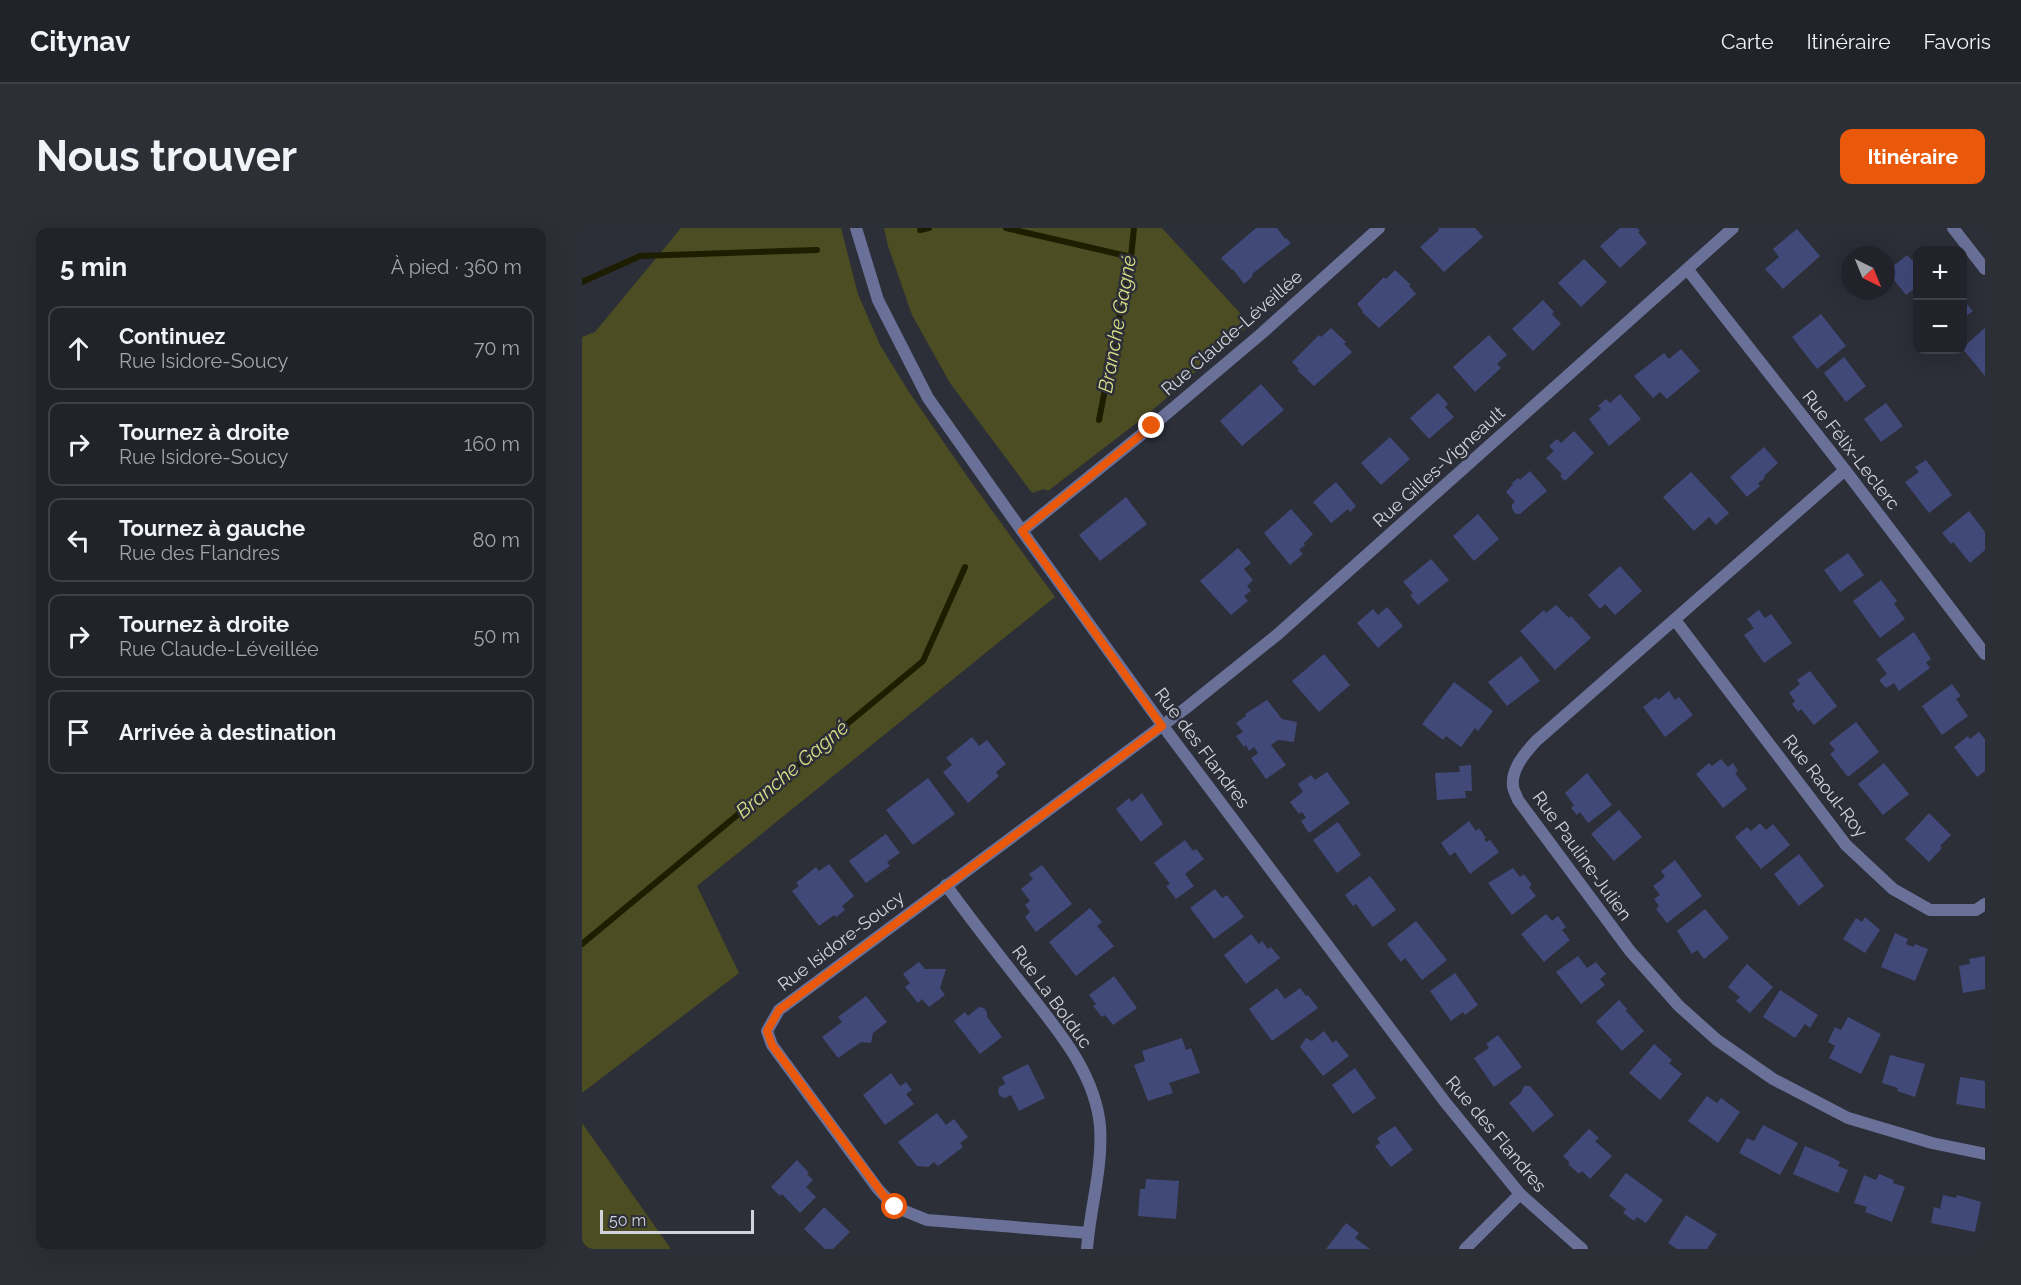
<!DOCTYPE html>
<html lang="fr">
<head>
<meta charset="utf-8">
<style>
	body { margin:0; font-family:Raleway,sans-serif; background:#2d2f36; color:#f1f3f6 }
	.controls { position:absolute; right:18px; top:18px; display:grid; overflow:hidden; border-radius:12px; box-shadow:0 6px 24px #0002 }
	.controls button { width:54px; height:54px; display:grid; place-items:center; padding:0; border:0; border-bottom:2px solid #3e3f47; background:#21222a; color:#f1f3f6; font:30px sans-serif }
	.compass { position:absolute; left:1259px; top:18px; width:54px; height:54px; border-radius:50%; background:#21222a; box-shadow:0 6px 24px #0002; rotate:137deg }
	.scale { position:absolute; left:18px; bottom:15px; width:154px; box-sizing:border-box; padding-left:6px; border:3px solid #d2d3da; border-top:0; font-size:16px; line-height:21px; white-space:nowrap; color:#d2d3da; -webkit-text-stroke:4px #2c2e38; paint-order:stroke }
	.stop { position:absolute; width:18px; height:18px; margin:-14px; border:4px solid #ea580c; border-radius:50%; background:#fff }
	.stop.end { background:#ea580c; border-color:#fff; box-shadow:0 2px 6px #0008 }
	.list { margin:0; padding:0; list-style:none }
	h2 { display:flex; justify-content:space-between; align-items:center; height:78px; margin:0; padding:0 24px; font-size:26px }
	h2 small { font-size:20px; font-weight:400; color:#a2a4a8 }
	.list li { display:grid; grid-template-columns:39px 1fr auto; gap:18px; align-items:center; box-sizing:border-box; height:84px; margin:0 12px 12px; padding:0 12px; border:2px solid #3e3f47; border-radius:12px }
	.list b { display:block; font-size:22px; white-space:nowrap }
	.list p { margin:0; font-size:20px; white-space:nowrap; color:#a2a4a8 }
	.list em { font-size:20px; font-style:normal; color:#a2a4a8 }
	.icon { flex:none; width:33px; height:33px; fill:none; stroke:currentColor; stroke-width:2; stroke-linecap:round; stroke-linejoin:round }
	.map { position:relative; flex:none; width:1403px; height:1021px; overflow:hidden; border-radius:12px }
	header { display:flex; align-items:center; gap:36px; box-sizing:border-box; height:84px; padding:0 30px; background:#21222a; border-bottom:2px solid #3e3f47 }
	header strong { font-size:28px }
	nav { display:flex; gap:33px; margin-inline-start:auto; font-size:21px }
	.intro { display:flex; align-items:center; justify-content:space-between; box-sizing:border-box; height:144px; padding:0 36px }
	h1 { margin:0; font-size:42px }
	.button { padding:15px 27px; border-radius:12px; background:#ea580c; color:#fff; font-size:21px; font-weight:700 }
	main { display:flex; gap:36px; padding:0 36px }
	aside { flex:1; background:#21222a; border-radius:12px; box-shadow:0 6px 24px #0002 }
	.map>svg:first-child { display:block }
</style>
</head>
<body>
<header>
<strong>Citynav</strong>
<nav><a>Carte</a><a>Itinéraire</a><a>Favoris</a></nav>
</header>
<div class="intro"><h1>Nous trouver</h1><a class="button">Itinéraire</a></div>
<main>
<aside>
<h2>5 min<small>À pied · 360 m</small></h2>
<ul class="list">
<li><svg class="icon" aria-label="ahead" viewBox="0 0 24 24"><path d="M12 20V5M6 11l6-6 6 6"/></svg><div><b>Continuez</b><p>Rue Isidore-Soucy</p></div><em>70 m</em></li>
<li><svg class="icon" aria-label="right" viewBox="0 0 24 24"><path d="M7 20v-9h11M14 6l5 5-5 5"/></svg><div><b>Tournez à droite</b><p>Rue Isidore-Soucy</p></div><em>160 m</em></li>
<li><svg class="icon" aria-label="left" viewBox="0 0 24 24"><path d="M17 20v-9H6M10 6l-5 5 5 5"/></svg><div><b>Tournez à gauche</b><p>Rue des Flandres</p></div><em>80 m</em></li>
<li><svg class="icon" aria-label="right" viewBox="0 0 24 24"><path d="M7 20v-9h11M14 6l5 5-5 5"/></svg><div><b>Tournez à droite</b><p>Rue Claude-Léveillée</p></div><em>50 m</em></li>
<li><svg class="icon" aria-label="arrive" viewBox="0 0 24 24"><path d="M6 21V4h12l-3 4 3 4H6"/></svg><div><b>Arrivée à destination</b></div></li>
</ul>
</aside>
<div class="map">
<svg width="1403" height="1021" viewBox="0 0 1403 1021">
	<rect width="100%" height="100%" fill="#2c2e38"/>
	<g fill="#4c4d22">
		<path d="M99,0H259L276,66L298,117L327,164L387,251L473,369L115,658L157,745L0,865V109L13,104Z"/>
		<path d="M302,0H580L668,96L565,187L466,263L462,261L450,265L368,155L330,87L306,18Z"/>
		<path d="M0,895L89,1021H0Z"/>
	</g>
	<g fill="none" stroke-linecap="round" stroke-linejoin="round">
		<g stroke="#1d1d00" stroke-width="6">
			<path d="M424,0L549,29"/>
			<path d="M338,2L347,0"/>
			<path d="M0,54L58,28L235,22"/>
			<path d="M517,192L549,29L552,0"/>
			<path d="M0,716L341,433L383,339"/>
		</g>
	</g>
	<g fill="#414979">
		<path d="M674,0H695L703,11L704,10L709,15L670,46L671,48L662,56L651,41L650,42L639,30Z"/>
		<path d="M856,0H893L901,9L862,44L838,19L857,2Z"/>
		<path d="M1038,0H1055L1058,3L1056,4L1065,15L1038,40L1018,18Z"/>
		<path d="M1215,1L1238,28L1201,61L1183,41L1197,29L1191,21Z"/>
		<path d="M1325,27L1332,34L1336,31V58L1324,67L1305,43Z"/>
		<path d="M1002,31L1025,54L999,79L976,55Z"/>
		<path d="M813,42L829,57L827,58L834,66L797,100L780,84L781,83L775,76L802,49L804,51Z"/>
		<path d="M1380,71L1391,83L1380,91Z"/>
		<path d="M961,72L972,84L970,86L979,96L951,123L930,101Z"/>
		<path d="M1239,86L1264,118L1235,141L1210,109Z"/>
		<path d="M749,100L764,114L762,116L770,124L732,158L715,142L717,141L710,134L737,107L739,109Z"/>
		<path d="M1403,100V148L1380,120Z"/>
		<path d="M907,107L925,127L915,136L919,140L893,164L871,139Z"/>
		<path d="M1099,121L1118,143L1085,171L1078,164L1071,170L1052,148L1082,125L1087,131Z"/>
		<path d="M1262,129L1284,158L1264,174L1242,145Z"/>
		<path d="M679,156L702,182L660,218L638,193Z"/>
		<path d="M856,165L866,176L863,179L872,189L847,211L828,190Z"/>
		<path d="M1038,166L1059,191L1027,218L1007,191L1019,181L1016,178L1024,171L1028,175Z"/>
		<path d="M1304,175L1321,198L1299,214L1282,191Z"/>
		<path d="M992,203L1012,225L983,253L978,248L980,246L964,230L972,223L967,218L975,211L979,215Z"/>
		<path d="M808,209L828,231L799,257L779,235Z"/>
		<path d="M1182,219L1196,235L1183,247L1182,251L1176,255L1178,258L1165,269L1148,249Z"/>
		<path d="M1344,232L1370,267L1347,285L1323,254L1337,244L1333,239Z"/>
		<path d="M948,243L965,263L938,286H934L930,281V276L933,274L924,264L931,256L930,255L936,250L938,252Z"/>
		<path d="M1109,244L1147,285L1134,297L1127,289L1112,303L1081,269Z"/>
		<path d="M754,254L774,278L768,284L766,281L749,295L731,274Z"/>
		<path d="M544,269L565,296L518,333L497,307Z"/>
		<path d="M709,281L731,306L722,315L723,317L717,322L721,326L708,337L682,305Z"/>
		<path d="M1387,283L1403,304V322L1388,335L1371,314L1369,316L1360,305Z"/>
		<path d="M896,286L917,311L892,333L871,308Z"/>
		<path d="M656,320L669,335L662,341L671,352L665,358L669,363L662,368L666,373L649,387L618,353Z"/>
		<path d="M1266,325L1282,347L1258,364L1242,342Z"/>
		<path d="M849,331L867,352L836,377L828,367L831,365L821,354Z"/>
		<path d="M1038,338L1060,363L1033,387L1023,376L1018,381L1006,367Z"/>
		<path d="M1299,352L1315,373L1312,376L1323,391L1298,410L1271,373Z"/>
		<path d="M974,377L987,390L989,388L1009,410L973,442L938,403L962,382L964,385Z"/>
		<path d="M805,379L821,398L796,420L775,395L791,381L796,387Z"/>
		<path d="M1177,382L1183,390L1189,386L1210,415L1182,435L1162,407L1172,400L1165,391Z"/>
		<path d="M1332,404L1349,431L1344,434L1348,440L1317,463L1312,455L1304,460L1297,452L1305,446L1294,431Z"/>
		<path d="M742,426L768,457L737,484L710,453Z"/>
		<path d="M939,428L958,453L925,478L906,454Z"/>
		<path d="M1228,443L1255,478L1232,497L1219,481L1216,484L1210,476L1213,473L1207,465L1218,456L1215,452Z"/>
		<path d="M872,454L911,483L896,503L893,500L879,519L864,508L861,512L840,496Z"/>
		<path d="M1370,456L1379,468L1374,471L1386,488L1360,507L1340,478Z"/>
		<path d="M1087,463L1093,472L1097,469L1111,487L1083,509L1061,479L1074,469L1076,472Z"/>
		<path d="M685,472L700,491L715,494L712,514L696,512L689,517L704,537L684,551L669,530L676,525L672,519L667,523L664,517L662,519L654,508L661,504L654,495L664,488L663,486Z"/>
		<path d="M1274,494L1297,524L1266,549L1248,526L1253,522L1247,515Z"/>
		<path d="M1397,504L1403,511V543L1395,549L1372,519L1386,508L1388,511Z"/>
		<path d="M390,509L397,518L405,512L424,536L414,544L417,548L386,575L361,544L370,537L364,530Z"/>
		<path d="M1139,531L1146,539L1151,535L1156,543L1153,545L1165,561L1141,580L1114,546L1127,535L1130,538Z"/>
		<path d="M1302,535L1327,566L1301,587L1276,556Z"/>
		<path d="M889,537L890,563H883L884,570L855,572L853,545L878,544L877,538Z"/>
		<path d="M745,544L768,575L727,605L719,593L724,590L720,584L717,586L708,574L721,564L716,556L729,547L733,552Z"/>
		<path d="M1005,545L1030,577L1006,595L998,584L995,587L989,580L992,577L983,565Z"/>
		<path d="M346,550L373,586L331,617L304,582Z"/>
		<path d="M560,565L581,596L559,614L534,581L547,570L550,574Z"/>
		<path d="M1037,582L1060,609L1032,633L1009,606Z"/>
		<path d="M1347,585L1369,607L1358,618L1360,620L1347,634L1323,611Z"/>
		<path d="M887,593L894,603L897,600L904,610L902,611L904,614L908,612L917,624L888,646L873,624L868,628L859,615Z"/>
		<path d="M756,594L779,627L755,645L731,612Z"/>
		<path d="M1178,595L1184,602L1191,596L1208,617L1179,641L1153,609L1165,599L1169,603Z"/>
		<path d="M304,606L318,625L305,634L308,638L284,655L267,633Z"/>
		<path d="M603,612L611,623L614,621L622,631L603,646L612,658L594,671L584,658L588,656L572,635Z"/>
		<path d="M1217,626L1242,658L1217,678L1192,646Z"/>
		<path d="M1093,632L1120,668L1085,695L1074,681L1077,678L1072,671L1078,667L1071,658L1083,649L1079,643Z"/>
		<path d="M247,636L272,668L260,678L263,682L254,689L252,687L237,698L210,663L217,658L214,655L234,639L237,643Z"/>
		<path d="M460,637L490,676L454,704L443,689L448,684L443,677L448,673L439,661L451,651L447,646Z"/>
		<path d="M931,640L938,649L942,646L950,657L947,659L954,668L930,687L906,655Z"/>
		<path d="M788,648L814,682L791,699L774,676L771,678L763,667Z"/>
		<path d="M633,661L640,670L645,667L662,689L632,711L608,680Z"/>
		<path d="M508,680L520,694L515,698L532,718L494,748L467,714Z"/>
		<path d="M1123,681L1147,710L1122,731L1115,722L1110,726L1095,703Z"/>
		<path d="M964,686L970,693L976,688L984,699L980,702L988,712L962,734L939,706Z"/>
		<path d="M1283,689L1298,702L1283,725L1261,711L1274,690L1280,694Z"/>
		<path d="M834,693L865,732L840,752L823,730L819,734L805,716Z"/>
		<path d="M1313,705L1326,711L1324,716L1331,719L1333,716L1346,721L1333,753L1299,739Z"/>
		<path d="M669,706L677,716L680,713L686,721L689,719L698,730L664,756L642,727Z"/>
		<path d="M996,728L1005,740L1014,734L1024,746L1018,751L1023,757L999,776L974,744Z"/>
		<path d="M1403,728V761L1381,765L1377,738L1388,736L1387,731Z"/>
		<path d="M337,734L343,741H364L358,760L363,767L347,779L340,771L336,775L323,759L328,755L321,746Z"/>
		<path d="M1165,736L1191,759L1168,785L1154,773L1158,769L1146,759Z"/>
		<path d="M873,745L896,777L883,787L881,784L869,793L848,763Z"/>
		<path d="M532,748L555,780L531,797L523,787L520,789L511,778L514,776L507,767Z"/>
		<path d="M695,760L703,771L718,760L724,768L726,767L736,780L690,813L667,781Z"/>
		<path d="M1198,762L1236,787L1228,800L1223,796L1213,810L1181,789Z"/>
		<path d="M284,768L305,794L291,805L289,815L279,814L256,830L240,809L260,794L256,789Z"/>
		<path d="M1037,772L1045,781L1044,783L1062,803L1040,823L1014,794Z"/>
		<path d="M397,779L402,780L405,784V789L420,809L398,826L372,793L383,784L386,788Z"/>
		<path d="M1266,789L1299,806L1279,846L1247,830L1253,818L1246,814L1253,799L1259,802Z"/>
		<path d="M742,803L751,815L754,812L767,828L741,848L718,819L724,810L730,813Z"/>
		<path d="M916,807L940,839L912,859L892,830L907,820L904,816Z"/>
		<path d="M600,810L604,822L609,820L618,845L587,855L591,865L566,873L552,837L563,833L560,823Z"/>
		<path d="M1072,816L1090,832L1087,835L1100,846L1078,872L1047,845Z"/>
		<path d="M1308,827L1343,836L1333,869L1315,863L1316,860L1300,855Z"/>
		<path d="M446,836L463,870L437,883L429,867L423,870L418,868L416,864L417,859L423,856L420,849Z"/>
		<path d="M773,840L794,870L771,886L750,857Z"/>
		<path d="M309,845L318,858L324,854L330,862L324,866L332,876L303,897L281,867Z"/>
		<path d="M1378,849L1403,853V881L1374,876Z"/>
		<path d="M942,858H948L972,887L951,904L927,875L939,865Z"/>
		<path d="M1125,868L1135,875L1139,870L1158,884L1136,915L1106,893Z"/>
		<path d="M355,885L364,897L372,891L386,909L378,915L381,919L356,938L352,934L346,939L335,938L316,914Z"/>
		<path d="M1181,897L1216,915L1198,947L1157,925L1165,910L1172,913Z"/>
		<path d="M813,898L831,922L809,939L793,918L798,915L795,910Z"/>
		<path d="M1007,901L1017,910L1013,913L1030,928L1008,951L1000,943L997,946L986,936L988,935L981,928Z"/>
		<path d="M1223,918L1249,929L1258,934L1256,938L1266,942L1256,965L1211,946Z"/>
		<path d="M215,932L227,945L225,946L231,952L224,959L234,969L218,985L200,966L198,968L189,959Z"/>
		<path d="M1044,945L1081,972L1064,995L1055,989L1052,993L1041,985L1044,981L1027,968Z"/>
		<path d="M1297,946L1312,952L1311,955L1323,959L1310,994L1283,984L1285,979L1272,975L1282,947L1294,952Z"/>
		<path d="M564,951L597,953L594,991L556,988L558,961H563Z"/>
		<path d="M1361,967L1374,970L1375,967L1399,974L1393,1004L1349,995L1352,979L1358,981Z"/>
		<path d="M242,979L268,1004L251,1021H243L222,1001Z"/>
		<path d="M1104,987L1135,1006L1125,1021H1095L1086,1015Z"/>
		<path d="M764,995L777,1005L773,1010L788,1021H744Z"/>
	</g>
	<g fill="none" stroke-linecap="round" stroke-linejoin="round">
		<g stroke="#697199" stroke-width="12">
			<path d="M274,0L296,72L346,170L440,303L581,498L863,874L938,966L1000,1021"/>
			<path d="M1371,0L1403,41"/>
			<path d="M1106,42L1263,242L1403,426"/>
			<path d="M1263,242L954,513C943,525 929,541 931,558C931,562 935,568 936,572L1048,723L1097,778L1135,812L1191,851L1266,890L1350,915L1403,926"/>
			<path d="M440,303L570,198L679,106L797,0"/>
			<path d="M1093,392L1264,617L1311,661L1348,682H1394L1403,676"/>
			<path d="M364,657C389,692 416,726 442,759C474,800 513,844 518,898C521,940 508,980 505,1021"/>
			<path d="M506,1005L345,992L313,979L296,961L190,817L185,803L197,782L604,480L696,406L1151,0"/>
			<path d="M883,1021L938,966"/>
		</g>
	</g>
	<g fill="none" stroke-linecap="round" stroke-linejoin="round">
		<path stroke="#ea580c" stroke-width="8" d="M313,979L305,972L190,817L185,803L197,782L580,498L440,303L570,198"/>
	</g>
	<g text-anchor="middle" stroke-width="5" stroke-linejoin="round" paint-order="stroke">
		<g font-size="18" fill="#d2d3da" stroke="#2c2e38">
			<text transform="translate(650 105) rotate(-41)" y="6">Rue Claude-Léveillée</text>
			<text transform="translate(1269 222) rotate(52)" y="6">Rue Félix-Leclerc</text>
			<text transform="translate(857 239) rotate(-42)" y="6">Rue Gilles-Vigneault</text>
			<text transform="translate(620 520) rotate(53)" y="6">Rue des Flandres</text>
			<text transform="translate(1243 558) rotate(52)" y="6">Rue Raoul-Roy</text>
			<text transform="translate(1000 628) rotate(54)" y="6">Rue Pauline-Julien</text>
			<text transform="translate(259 713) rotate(-37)" y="6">Rue Isidore-Soucy</text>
			<text transform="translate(470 769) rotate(54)" y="6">Rue La Bolduc</text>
			<text transform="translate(914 906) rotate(50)" y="6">Rue des Flandres</text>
		</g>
		<g font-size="20" font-style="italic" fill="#dbde87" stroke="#2c2e38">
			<text transform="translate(535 96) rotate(-80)" y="7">Branche Gagné</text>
			<text transform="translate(210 541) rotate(-40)" y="7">Branche Gagné</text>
		</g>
	</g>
</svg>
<div class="controls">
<button>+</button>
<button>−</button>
</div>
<svg class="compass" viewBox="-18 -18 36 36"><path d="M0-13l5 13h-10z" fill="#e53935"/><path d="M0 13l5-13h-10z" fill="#a2a4a8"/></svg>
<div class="scale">50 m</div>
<div class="stop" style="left:313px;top:979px"></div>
<div class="stop end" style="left:570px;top:198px"></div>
</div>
</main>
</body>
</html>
